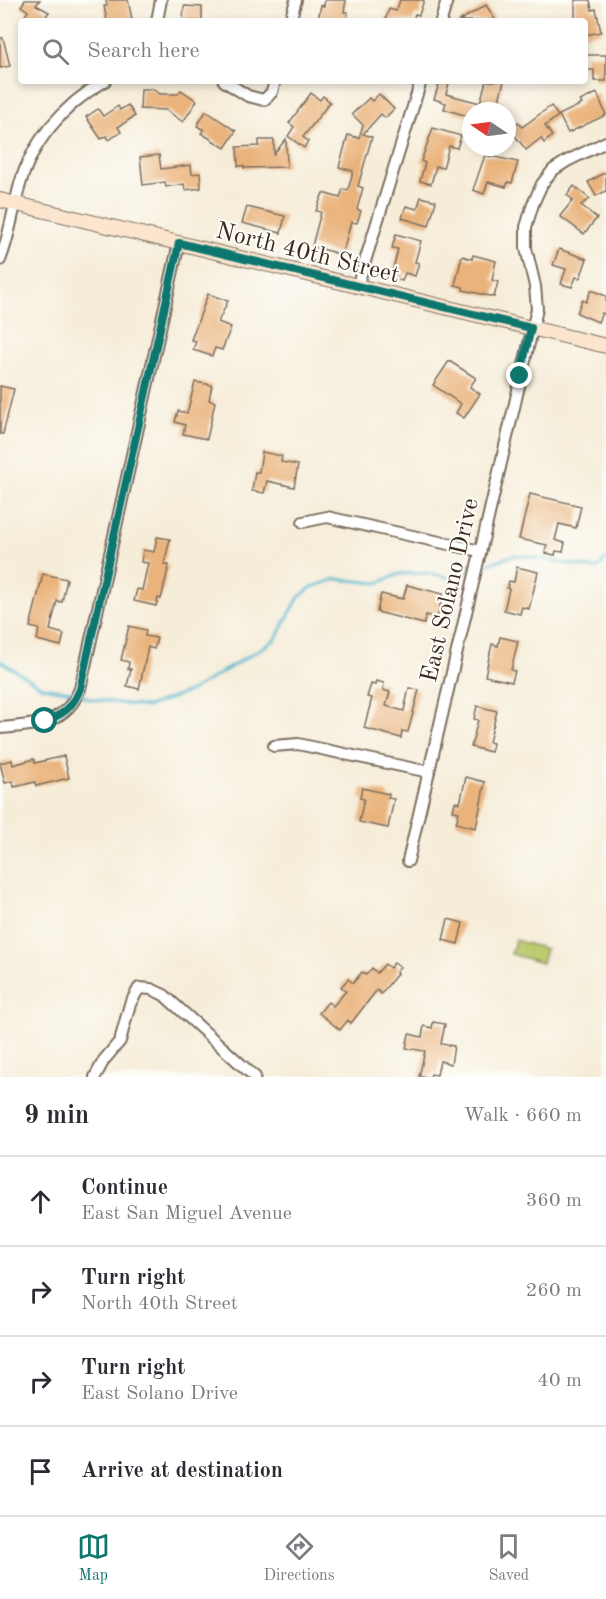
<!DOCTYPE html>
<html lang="en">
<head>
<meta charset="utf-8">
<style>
	body { margin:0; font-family:"Old Standard TT",serif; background:#f2f2f3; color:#2b2b33 }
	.compass { position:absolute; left:462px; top:102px; width:54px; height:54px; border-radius:50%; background:#fff; box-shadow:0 3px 9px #0003; rotate:283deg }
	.stop { position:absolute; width:18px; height:18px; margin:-14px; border:4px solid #0f766e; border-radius:50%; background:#fff }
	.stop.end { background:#0f766e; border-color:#fff; box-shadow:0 2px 6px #0008 }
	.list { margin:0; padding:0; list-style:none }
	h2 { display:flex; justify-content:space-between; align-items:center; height:78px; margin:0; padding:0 24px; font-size:26px }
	h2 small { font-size:20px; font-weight:400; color:#7c7c81 }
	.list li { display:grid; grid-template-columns:39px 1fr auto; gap:18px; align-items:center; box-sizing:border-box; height:90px; padding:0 24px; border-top:2px solid #e1e1e2 }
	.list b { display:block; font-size:22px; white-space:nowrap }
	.list p { margin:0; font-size:20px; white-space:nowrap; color:#7c7c81 }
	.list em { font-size:20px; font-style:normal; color:#7c7c81 }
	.icon { flex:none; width:33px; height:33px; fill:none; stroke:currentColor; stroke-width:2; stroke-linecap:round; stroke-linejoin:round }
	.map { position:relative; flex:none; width:606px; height:1077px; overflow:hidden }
	.search { position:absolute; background:#fff; box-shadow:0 3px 9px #0003; left:18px; right:18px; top:18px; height:66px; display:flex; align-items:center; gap:15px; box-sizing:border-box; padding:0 21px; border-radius:6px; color:#7c7c81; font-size:22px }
	.sheet { height:438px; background:#fff }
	nav { display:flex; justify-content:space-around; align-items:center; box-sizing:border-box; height:84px; border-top:2px solid #e1e1e2; background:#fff; font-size:16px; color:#7c7c81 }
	nav a { display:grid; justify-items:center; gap:3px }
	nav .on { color:#0f766e }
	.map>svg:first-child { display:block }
</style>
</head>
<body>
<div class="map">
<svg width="606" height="1077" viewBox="0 0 606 1077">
	<rect width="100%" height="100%" fill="#fdfcf7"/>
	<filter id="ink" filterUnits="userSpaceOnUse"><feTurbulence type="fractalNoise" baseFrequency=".0167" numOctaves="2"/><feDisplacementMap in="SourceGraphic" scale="12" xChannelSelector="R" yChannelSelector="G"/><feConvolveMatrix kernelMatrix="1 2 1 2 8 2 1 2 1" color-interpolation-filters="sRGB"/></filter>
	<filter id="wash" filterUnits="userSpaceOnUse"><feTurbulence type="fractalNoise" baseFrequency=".008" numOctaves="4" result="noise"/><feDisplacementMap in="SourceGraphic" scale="24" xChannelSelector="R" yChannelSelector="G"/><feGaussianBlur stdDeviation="1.35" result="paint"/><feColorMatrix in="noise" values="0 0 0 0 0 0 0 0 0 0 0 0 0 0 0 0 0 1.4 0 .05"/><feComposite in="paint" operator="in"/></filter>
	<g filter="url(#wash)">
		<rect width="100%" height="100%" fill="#f6edd9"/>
		<path fill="#bbcb6e" stroke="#7b7a46" stroke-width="1.5" d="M515,940L546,949L542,963L511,954Z"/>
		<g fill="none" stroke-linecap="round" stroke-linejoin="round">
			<g stroke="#4fb5cd" stroke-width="3">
				<path d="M480,567L514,555L531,557L597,569L606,559"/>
				<path d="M0,661L42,687L74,692"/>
				<path d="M80,695L91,699L147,707L191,691L275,640L299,597L312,587L336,579L377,583L400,574L428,573L451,578L472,571"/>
			</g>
		</g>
		<g id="blocks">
			<g fill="#eab37b">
				<path d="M25,0H40L36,5L49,12L43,21H22L28,11L21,6Z"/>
				<path d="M106,0H128L132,19L127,21H107L104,6H107Z"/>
				<path d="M325,0H346L344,12H348L347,21L318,20L321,5L324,6Z"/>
				<path d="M400,0H424L419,15L415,14L413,21H385L389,9L396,11Z"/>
				<path d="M575,0H590L592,10L596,9L601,32L585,35V21H578L577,18H575Z"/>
				<path d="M486,5L496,21H459Z"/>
				<path d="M184,6L202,7V21H183Z"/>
				<path d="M0,38H3L10,66L0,68Z"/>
				<path d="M585,55H606V81H594V70H585Z"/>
				<path d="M440,81L449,83L446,94L480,103L486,81H504L497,108L499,111H471V117L444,109L446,103L434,99Z"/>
				<path d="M141,89H153L160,94H178L181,90L197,101L183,122L166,110L140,109Z"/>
				<path d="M311,93L320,100L323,96L330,102L303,137L308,141L304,148L288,136L294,127L289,123Z"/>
				<path d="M597,93L606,115L568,133L559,115L582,104L580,101Z"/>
				<path d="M379,94L394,109L385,118L381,114L363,134L372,137L358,186L363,188L357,209L361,211L357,223L351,222L342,255L312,246L321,212L316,211L323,193L340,198L343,189L348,190L353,171L339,167L348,135L359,138L363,125L352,114L369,98L372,101Z"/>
				<path d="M128,105L135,116L118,127L121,132L109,140L106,136L101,139L86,117L98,109L103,116L118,106L120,110Z"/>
				<path d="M551,106L558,116L545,126L552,136L544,143L541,138L526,150L509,128L518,122L522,127Z"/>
				<path d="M206,111L236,131L225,148L201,133L204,130L197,126Z"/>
				<path d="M433,128L461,136L457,148L449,146L443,168L436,166L431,184L420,181L425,163L421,161Z"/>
				<path d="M286,139L287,167L244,168V166H238L237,147L259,146V140H274V154Z"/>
				<path d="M159,155L161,169L191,165L192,174L200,173L201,188L185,190L184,184L166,187L165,182L143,185L140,157Z"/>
				<path d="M485,155L518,162L512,183L508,182L506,187L488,182L484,194L473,190Z"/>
				<path d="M606,172V191L596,196L588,182Z"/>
				<path d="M574,186L590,199L581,205L597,218L584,234L560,216L573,200L567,195Z"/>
				<path d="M421,197L436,201L429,226L402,218L406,206L417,209Z"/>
				<path d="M247,207L285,216L281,233L242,223Z"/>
				<path d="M396,234L421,241L415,262L419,263L415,276L405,273L402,281L391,277L398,249L392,248Z"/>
				<path d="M559,249L587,259L580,278L576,277L572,287L561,284L566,269L553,265Z"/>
				<path d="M473,255L496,261L492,280L498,282L494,297L463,290V287L455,285L462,256L472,259Z"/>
				<path d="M591,290L606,296V315L602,313L598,322L577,313L582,300L586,302Z"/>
				<path d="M208,294L228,301L218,322L231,327L222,350L215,348L212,356L193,350L196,341L191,340Z"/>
				<path d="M449,361L476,378L470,387L480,394L464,418L456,413L461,404L433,385Z"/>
				<path d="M195,382L212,385L209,400L215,402L207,439L183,434L185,425L175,422L178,411L187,413Z"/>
				<path d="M0,386L14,389L3,434H0Z"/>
				<path d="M262,452L282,456L281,462L298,465L294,487L267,481L264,493L252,491L255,472H259Z"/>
				<path d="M530,494L581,506L576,528L559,524L555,540L565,543L563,552L556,551L555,555L545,553L547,545L519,539Z"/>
				<path d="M157,537L170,539L164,565H169L161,599L158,598L156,606L134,601L137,589L142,590L148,563L141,562L143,550L154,552Z"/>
				<path d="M517,567L538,572L529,609L522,607L520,614L504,610L509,589L507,588L509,581L514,582Z"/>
				<path d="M43,574L67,579L62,602L57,601L50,630L64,634L61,646L37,640L39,629L30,627Z"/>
				<path d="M407,585L443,594L437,618L426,615L424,624L377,612L381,594L403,599Z"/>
				<path d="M129,626L146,630L145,636L157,638L154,649L148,647L139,689L127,686L131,669H128L129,662L121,660Z"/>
				<path d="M500,637L518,641L511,670L515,671L512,682L485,676L492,644L498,646Z"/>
				<path d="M376,681L384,683L383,690L390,692L386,706L404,711L409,688L419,690L408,732L402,731L401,738L364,728L372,698L367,697L371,684L375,685Z"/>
				<path d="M477,706L497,711L489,742L493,743L491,752L471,747L478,720L474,719Z"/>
				<path d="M64,756L69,778L36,786L35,782L14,787L13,781L5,783L0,763L12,760L13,765L34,759L35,763Z"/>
				<path d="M466,777L485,782L476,828L456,823L459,812L453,811L455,802L460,803Z"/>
				<path d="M362,788L389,794L388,798L394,799L388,828L359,822L364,799L360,798Z"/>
				<path d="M448,919L463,923L458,944L443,940Z"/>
				<path d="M394,963L400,967L396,973L397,974L381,994L377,990L351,1023L348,1020L340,1030L319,1013L328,1002L333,1006L346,991L341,987L348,979L353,983L362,972L366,975L372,968L377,973L385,964L390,968Z"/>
				<path d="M433,1022L445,1024L441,1044L454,1046L451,1064L440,1061L437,1075L431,1074L430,1077H419L425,1051L406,1048L409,1034L422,1037L424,1026L432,1028Z"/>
			</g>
		</g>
	</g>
	<g filter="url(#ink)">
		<use href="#blocks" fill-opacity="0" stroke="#7c6e5f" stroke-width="1.5"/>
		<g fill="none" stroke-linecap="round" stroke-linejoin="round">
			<g stroke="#7c6e5f" stroke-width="14">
				<g id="street">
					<path d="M157,21L161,0"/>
					<path d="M290,21L296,0"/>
					<path d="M441,21L447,0"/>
					<path d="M224,81L248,96L264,100L272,92L275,81"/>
					<path d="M0,260C9,238 12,215 18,192C29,144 63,105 105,81"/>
					<path d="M357,287L421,81"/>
					<path d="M303,522L327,517L480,551"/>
					<path d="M0,728C34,725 65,725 80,689L179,243"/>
					<path d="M274,746L298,744L429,772"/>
					<path d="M408,861L537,309L535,286L526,248V227L533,204L542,184L553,170L567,161L606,142"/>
					<path d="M95,1077L104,1060L120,1041L130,1004L139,988L151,989L164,995L255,1077"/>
				</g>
			</g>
			<g stroke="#7c6e5f" stroke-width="16">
				<path id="secondary" d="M0,200L606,346"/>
			</g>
			<use href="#street" stroke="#fff" stroke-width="10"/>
			<use href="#secondary" stroke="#fbe5cf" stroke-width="14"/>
		</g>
	</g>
	<g fill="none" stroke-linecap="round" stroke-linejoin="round" filter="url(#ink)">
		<path stroke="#0f766e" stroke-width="8" d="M45,721C63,715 73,707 80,689L179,243L531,328L520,376"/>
	</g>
	<g text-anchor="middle" stroke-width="4.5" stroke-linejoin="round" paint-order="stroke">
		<g font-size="24" fill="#3b2a1e" stroke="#fdfcf7">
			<text transform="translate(308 252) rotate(14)" y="8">North 40th Street</text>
			<text transform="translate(449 590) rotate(-77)" y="8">East Solano Drive</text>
		</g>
	</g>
</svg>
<svg class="compass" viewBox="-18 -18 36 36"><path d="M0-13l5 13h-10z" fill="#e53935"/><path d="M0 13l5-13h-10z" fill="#7c7c81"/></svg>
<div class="stop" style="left:45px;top:721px"></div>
<div class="stop end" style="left:520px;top:376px"></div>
<div class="search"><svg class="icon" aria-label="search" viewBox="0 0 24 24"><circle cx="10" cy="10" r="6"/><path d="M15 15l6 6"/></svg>Search here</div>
</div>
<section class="sheet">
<h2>9 min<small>Walk · 660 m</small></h2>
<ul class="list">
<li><svg class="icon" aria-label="ahead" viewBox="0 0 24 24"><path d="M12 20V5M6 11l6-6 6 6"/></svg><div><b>Continue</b><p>East San Miguel Avenue</p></div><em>360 m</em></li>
<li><svg class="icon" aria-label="right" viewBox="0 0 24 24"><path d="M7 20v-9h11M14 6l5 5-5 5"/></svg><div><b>Turn right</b><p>North 40th Street</p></div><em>260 m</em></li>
<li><svg class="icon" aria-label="right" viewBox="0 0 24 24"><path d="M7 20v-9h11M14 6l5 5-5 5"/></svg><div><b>Turn right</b><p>East Solano Drive</p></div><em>40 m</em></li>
<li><svg class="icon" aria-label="arrive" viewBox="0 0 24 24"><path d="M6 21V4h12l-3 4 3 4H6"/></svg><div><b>Arrive at destination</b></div></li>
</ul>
</section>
<nav>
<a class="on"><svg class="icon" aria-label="map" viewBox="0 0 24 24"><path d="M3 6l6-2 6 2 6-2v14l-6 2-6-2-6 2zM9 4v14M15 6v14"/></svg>Map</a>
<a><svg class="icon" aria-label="directions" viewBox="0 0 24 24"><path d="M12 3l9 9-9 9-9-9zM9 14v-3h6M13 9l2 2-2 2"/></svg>Directions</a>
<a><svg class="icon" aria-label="saved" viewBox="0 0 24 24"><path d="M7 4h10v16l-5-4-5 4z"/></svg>Saved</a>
</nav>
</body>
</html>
